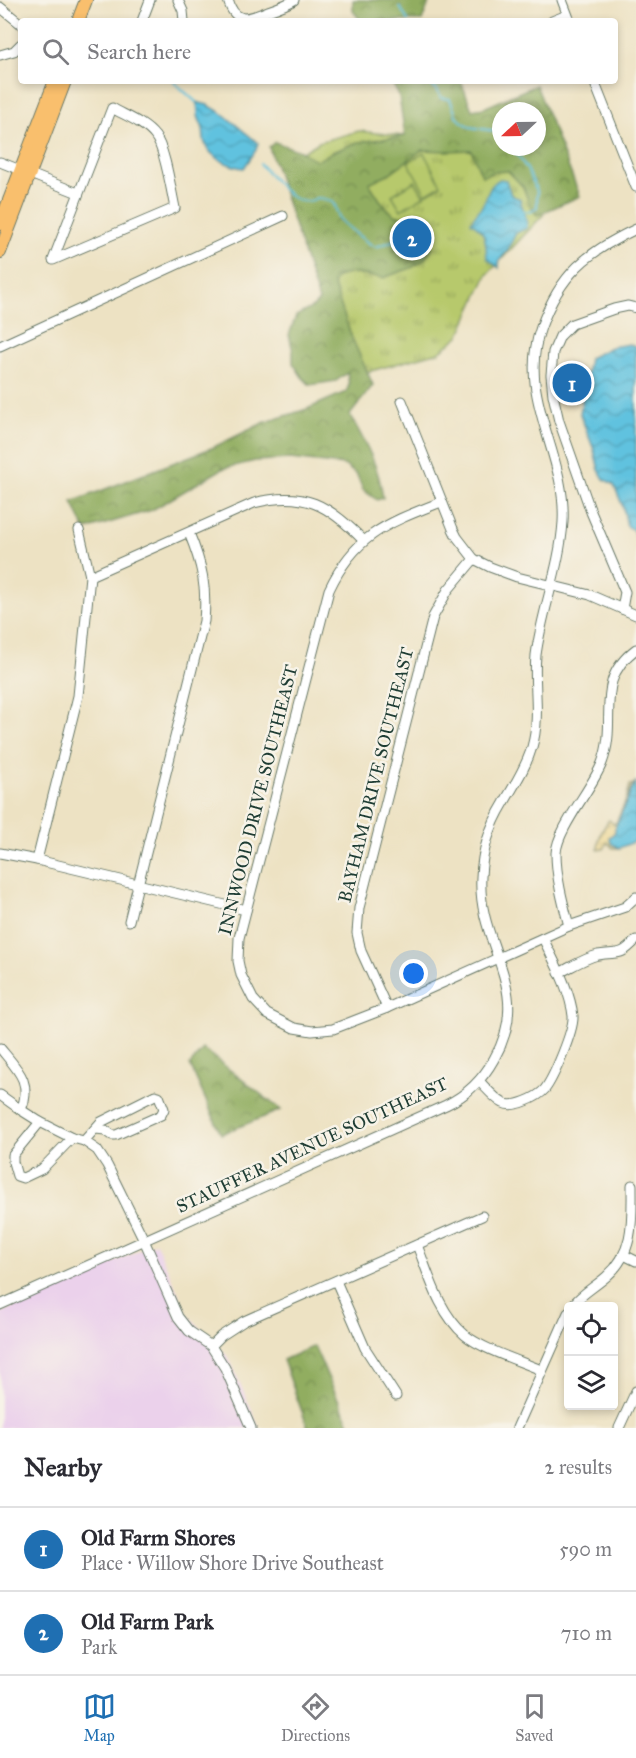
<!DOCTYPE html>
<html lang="en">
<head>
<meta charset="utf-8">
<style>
	body { margin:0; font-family:"IM FELL Great Primer",serif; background:#f2f2f3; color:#2b2b33 }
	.controls { position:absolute; right:18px; bottom:18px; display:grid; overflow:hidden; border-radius:6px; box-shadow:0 3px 9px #0003 }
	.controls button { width:54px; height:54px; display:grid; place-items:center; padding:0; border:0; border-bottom:2px solid #e1e1e2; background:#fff; color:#2b2b33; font:30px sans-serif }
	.compass { position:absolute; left:492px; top:102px; width:54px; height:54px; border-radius:50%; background:#fff; box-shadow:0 3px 9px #0003; rotate:248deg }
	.you { position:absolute; left:414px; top:974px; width:21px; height:21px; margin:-15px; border:4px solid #fff; border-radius:50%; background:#1a73e8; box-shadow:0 0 0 9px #1a73e833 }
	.badge { display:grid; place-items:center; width:39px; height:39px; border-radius:50%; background:#1f6fb2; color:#fff; font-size:20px; font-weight:700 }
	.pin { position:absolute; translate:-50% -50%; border:3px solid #fff; box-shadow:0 2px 6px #0006 }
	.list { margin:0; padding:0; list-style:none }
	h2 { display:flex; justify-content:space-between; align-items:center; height:78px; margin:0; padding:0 24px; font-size:26px }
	h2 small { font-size:20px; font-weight:400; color:#7c7c81 }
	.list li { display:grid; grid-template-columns:39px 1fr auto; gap:18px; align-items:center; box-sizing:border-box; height:84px; padding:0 24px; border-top:2px solid #e1e1e2 }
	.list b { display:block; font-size:22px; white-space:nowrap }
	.list p { margin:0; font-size:20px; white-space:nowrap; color:#7c7c81 }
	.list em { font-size:20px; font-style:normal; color:#7c7c81 }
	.icon { flex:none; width:33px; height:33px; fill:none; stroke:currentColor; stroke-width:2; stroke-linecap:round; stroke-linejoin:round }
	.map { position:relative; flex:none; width:636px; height:1428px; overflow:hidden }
	.search { position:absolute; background:#fff; box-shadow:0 3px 9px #0003; left:18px; right:18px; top:18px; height:66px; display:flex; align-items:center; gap:15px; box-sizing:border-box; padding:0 21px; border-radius:6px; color:#7c7c81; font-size:22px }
	.sheet { height:246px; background:#fff }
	nav { display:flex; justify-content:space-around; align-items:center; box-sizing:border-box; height:84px; border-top:2px solid #e1e1e2; background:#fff; font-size:16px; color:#7c7c81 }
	nav a { display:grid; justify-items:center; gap:3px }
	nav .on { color:#1f6fb2 }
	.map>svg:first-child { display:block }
</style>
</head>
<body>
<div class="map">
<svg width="636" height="1428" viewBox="0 0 636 1428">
	<defs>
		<pattern id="grass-tufts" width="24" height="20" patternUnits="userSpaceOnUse" patternTransform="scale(1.5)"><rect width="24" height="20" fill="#b7c96c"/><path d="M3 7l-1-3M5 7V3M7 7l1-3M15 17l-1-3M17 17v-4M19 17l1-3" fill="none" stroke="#94a45a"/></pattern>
		<pattern id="forest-crowns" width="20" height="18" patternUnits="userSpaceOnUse" patternTransform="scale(1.5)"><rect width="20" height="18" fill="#91ad60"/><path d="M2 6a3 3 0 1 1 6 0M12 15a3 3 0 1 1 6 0" fill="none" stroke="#768e50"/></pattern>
		<pattern id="sand-dots" width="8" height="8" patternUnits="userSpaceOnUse" patternTransform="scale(1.5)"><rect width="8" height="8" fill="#eeda9e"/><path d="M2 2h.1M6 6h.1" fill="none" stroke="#ccbc89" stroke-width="1.8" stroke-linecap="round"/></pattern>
		<pattern id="water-waves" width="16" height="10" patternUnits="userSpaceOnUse" patternTransform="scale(1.5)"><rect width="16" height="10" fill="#61c2df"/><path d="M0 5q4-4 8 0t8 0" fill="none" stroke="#4f9fb6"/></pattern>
	</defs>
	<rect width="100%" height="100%" fill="#f7f3e8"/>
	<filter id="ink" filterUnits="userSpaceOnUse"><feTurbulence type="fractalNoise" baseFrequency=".0167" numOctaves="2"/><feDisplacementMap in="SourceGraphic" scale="12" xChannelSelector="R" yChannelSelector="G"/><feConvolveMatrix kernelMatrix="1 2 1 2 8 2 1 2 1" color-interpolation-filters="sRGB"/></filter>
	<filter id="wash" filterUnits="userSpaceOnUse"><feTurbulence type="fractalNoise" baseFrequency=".008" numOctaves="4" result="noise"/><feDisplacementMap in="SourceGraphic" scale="24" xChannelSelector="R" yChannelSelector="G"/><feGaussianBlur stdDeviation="1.35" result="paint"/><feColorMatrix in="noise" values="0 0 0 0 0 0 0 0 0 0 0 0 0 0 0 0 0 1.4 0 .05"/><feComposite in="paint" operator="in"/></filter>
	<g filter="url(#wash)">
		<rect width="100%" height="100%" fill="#ede2c3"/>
		<path fill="#ebd1eb" d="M156,1243L187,1314L229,1358L259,1428H0V1313Z"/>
		<path fill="url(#grass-tufts)" stroke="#6b8350" stroke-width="1.5" d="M359,131L501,147H537L554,187L543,215L487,275L459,336L439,352L367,372L323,291L279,166L319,142Z"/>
		<g fill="url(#forest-crowns)" stroke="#58754a" stroke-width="1.5" fill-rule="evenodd">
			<path d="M353,0H430L422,21H361L353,11Z"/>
			<path d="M391,81H461L472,110L484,108L536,85L580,196L537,215L530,206L523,187L508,171L495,172L482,176L471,150L447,151L422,150L390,173L369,183L380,200L394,215L415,219L430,236L432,248L424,260L411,268L383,278L351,273L337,277L333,283L352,338L373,385L350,415C365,442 379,466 383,498L377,500L363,490L357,475L344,465L290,459L255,461L222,469L152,510L85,530L72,502L214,447L263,423L307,409L346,392L349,385L347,373L336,381L310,385L302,377L293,363V351L289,335L296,316L313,307L319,301L269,147L275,142L300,151L317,161L332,152L358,142L405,136L399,96ZM501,111H537V147H501Z"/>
			<path d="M203,1049L281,1110L221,1134L190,1065Z"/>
			<path d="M314,1346L351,1428H308L283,1360Z"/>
		</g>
		<path fill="url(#sand-dots)" stroke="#868c69" stroke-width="1.5" d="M633,784L615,832L610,838L611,843L619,848H613L607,842L604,849H598C598,838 602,830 609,820L614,824L616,823L626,800L630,785Z"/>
		<g fill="#b7c96c" stroke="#6b8350" stroke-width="1.5">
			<path d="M424,153L441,185L426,194L408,162Z"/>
			<path d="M415,181L424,196L401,210L392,195Z"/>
		</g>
		<g fill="url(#water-waves)" stroke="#40808a" stroke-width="1.5">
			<path d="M196,102L208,105L222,113L258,143L256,150L244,168C231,167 209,157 205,143C203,139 204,134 203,129C202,124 199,120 198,116C197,110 199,108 196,102Z"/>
			<path d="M500,179L506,180L511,195L520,199C522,209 528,217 527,228L516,233L507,251L499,261V268L487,258C485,241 488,233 471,222C474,215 479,212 482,206C488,196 489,184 500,179Z"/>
			<path d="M630,344L636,347V538L633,530L627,526L623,507L614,485L604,479L599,470L594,450L580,414L589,358L611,347Z"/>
			<path d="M636,781V841L619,848L612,844L609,838L615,832V828Z"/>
		</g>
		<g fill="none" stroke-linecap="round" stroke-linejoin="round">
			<g stroke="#61c2df" stroke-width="2">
				<path d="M400,7L408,21"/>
				<path d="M434,81L433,87L437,89L441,98L450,99L457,118L470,127L501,132"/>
				<path d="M174,82L196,102"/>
				<path d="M512,147L527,169L537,191V207L531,212L522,211"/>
				<path d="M260,164C275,179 294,212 317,198L332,201C337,207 336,212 339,218C342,224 370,245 376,247L398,239L424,254"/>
			</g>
		</g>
	</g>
	<g filter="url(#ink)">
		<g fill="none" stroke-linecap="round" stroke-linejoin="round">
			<g stroke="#677766" stroke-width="11">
				<g id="minor">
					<path d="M178,0L183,11L184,21"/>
					<path d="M228,0C235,25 249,19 268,11C277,8 286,5 294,0"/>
					<path d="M562,0L570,21"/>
					<path d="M0,7L21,24"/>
					<path d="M142,21L150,0"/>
					<path d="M552,21L567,15"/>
					<path d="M0,55L14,51L21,44"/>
					<path d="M594,81L636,187"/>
					<path d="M112,108C126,116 145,123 155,136C165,148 171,190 175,208L53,260Z"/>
					<path d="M0,162L78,193"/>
					<path d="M0,346L283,216"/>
					<path d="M402,401L453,529L457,537L474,559L490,567L517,577L590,595L636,615"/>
					<path d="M441,502C388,523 355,534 329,590L239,938L238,961L241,975L253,999L267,1014L294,1028L312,1031L333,1029L387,1008L569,926L625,907L636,897"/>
					<path d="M90,576L254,503C304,490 329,505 363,540"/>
					<path d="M622,609L625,592L591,512L559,421L553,395L551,375L553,352L560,336L572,324L614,309L628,306L636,308"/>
					<path d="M0,853L37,860L246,910"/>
					<path d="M37,860L78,696L90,576L79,530"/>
					<path d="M129,921L204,621C207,587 202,564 189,533"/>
					<path d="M569,926C563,903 556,877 556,853C557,829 593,787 602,763C619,719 592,682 636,649"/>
					<path d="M559,973C571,967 585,958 598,955C619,951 619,958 636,940"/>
					<path d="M387,1008L361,951L357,933L359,908L433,617L448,590L474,559"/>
					<path d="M0,1048C17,1069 33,1082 21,1110L0,1095"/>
					<path d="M479,1081C486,1088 495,1099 503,1103C514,1109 538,1097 545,1089C554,1077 574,1030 573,1016C570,989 554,962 543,938"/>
					<path d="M21,1110L40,1122L72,1138L84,1141L97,1150L107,1165L144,1240L178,1317L189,1331L211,1346L225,1368L251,1428"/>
					<path d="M40,1122L13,1155V1162L17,1176L23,1178L42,1169L72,1138"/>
					<path d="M84,1141L101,1122L155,1095L159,1096L164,1109L161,1115L116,1135H112L105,1130L96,1129"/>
					<path d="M417,1245C429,1275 439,1313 465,1335C482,1349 520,1361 541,1370"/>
					<path d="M624,1255L636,1261"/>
					<path d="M336,1281L365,1348L396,1396"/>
					<path d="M0,1305L446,1105C467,1095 483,1079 494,1059C535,988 477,947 481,877C482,850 490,826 504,803C514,785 526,768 532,747C541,716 533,686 536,655C542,610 560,567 563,522C567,453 516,397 541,327C560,274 587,252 636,229"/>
					<path d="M572,1306C582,1293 595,1287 607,1276C635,1252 632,1218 632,1185"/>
					<path d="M211,1346L221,1336L244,1321L482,1216"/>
					<path d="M517,1428L568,1313"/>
					<path d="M619,1428L636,1391"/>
				</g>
			</g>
			<g stroke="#677766" stroke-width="14">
				<g id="major">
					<path d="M78,21L86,0"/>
					<path d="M0,224L55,81"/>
					<path d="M0,252L65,81"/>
				</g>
			</g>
			<use href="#minor" stroke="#fff" stroke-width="9"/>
			<use href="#major" stroke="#f9bf6d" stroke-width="12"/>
		</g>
	</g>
	<g text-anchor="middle" stroke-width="5" stroke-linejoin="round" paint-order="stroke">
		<g font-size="18" fill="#1f3d34" stroke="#f7f3e8">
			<text transform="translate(376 775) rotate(-76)" y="6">BAYHAM DRIVE SOUTHEAST</text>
			<text transform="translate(258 800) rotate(-76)" y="6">INNWOOD DRIVE SOUTHEAST</text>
			<text transform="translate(312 1145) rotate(-25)" y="6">STAUFFER AVENUE SOUTHEAST</text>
		</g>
	</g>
</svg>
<div class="controls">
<button><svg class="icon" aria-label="locate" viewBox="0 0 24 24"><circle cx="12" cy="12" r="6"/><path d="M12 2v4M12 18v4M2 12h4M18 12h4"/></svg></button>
<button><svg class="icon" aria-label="layers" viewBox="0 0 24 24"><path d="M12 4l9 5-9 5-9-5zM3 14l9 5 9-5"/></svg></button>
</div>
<svg class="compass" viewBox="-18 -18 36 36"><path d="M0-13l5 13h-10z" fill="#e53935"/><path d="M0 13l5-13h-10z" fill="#7c7c81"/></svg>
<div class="you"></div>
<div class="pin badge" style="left:572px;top:383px">1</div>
<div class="pin badge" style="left:412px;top:238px">2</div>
<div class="search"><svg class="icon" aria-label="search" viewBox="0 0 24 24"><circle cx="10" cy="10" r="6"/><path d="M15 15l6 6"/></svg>Search here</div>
</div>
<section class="sheet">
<h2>Nearby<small>2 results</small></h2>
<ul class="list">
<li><span class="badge">1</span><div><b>Old Farm Shores</b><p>Place · Willow Shore Drive Southeast</p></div><em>590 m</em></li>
<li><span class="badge">2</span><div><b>Old Farm Park</b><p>Park</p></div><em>710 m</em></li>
</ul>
</section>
<nav>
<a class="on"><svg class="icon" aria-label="map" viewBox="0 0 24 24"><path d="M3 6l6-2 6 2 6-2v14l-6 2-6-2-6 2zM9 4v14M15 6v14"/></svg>Map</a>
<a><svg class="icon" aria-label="directions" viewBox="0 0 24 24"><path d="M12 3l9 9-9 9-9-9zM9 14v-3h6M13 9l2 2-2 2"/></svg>Directions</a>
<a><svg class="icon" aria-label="saved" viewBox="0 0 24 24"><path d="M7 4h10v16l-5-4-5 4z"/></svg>Saved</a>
</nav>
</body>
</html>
